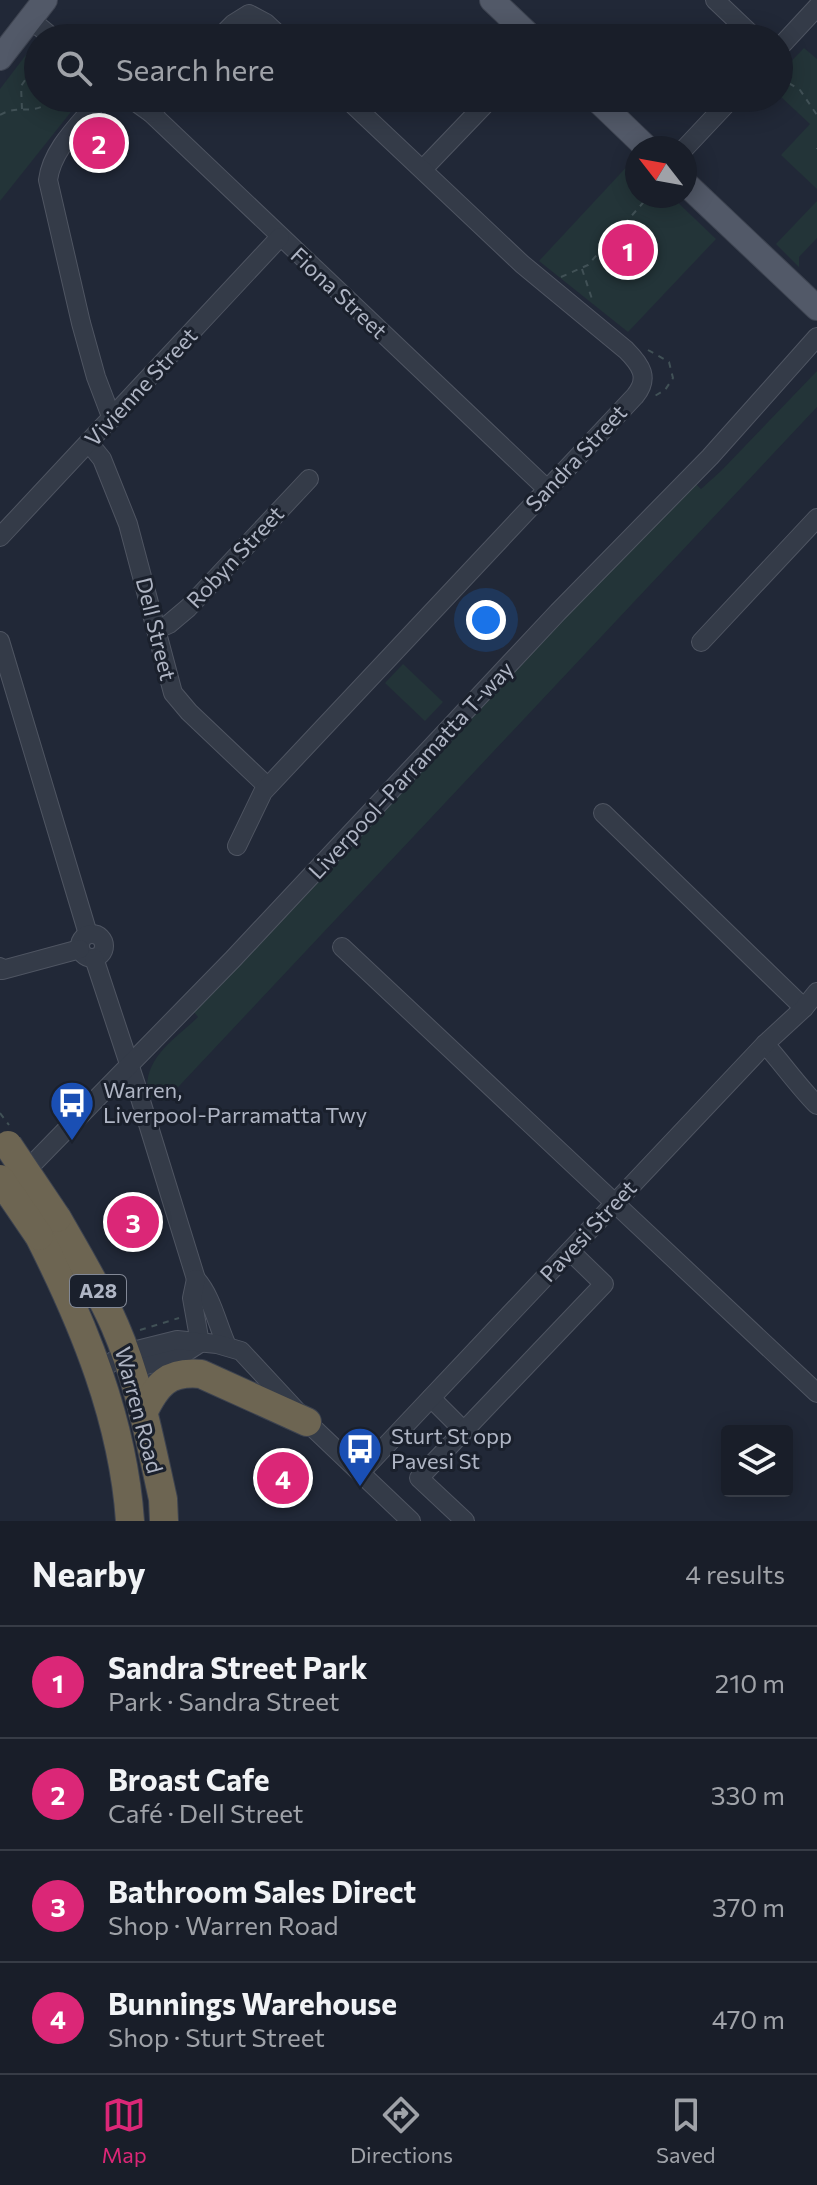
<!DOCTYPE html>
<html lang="en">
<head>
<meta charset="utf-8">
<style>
	body { margin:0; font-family:Commissioner,sans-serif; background:#262b35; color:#f1f3f6 }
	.controls { position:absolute; right:24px; bottom:24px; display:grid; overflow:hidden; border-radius:8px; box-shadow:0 4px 20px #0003 }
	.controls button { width:72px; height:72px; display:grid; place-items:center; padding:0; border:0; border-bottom:2px solid #373c46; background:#191e29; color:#f1f3f6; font:40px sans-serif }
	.compass { position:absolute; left:625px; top:136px; width:72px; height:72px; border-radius:50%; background:#191e29; box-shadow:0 4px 20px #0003; rotate:301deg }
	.you { position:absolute; left:486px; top:620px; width:28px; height:28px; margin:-20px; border:6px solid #fff; border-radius:50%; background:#1a73e8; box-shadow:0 0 0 12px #1a73e833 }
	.badge { display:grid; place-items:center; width:52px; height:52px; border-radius:50%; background:#db2777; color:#fff; font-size:26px; font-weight:700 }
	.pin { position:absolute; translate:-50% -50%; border:4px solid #fff; box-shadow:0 2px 8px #0006 }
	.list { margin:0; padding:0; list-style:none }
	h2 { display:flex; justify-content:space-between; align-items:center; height:104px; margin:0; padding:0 32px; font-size:34px }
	h2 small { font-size:26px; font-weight:400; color:#9fa2a8 }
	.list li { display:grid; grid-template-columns:52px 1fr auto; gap:24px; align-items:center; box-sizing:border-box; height:112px; padding:0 32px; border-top:2px solid #373c46 }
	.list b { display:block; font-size:30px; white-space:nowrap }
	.list p { margin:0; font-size:26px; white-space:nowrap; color:#9fa2a8 }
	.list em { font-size:26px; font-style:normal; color:#9fa2a8 }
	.icon { flex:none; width:44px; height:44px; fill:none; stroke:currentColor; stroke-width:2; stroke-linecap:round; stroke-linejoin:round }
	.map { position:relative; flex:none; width:817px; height:1521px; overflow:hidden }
	.search { position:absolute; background:#191e29; box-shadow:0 4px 20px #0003; left:24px; right:24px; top:24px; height:88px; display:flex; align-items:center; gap:20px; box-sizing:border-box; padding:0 28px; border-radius:44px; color:#9fa2a8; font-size:30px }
	.sheet { height:552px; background:#191e29 }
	nav { display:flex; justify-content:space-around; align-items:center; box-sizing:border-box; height:112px; border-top:2px solid #373c46; background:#191e29; font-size:22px; color:#9fa2a8 }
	nav a { display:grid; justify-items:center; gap:4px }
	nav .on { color:#db2777 }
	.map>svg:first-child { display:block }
</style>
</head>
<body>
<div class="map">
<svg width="817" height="1521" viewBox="0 0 817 1521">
	<rect width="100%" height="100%" fill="#212837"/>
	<g fill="#233438">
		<path d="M32,47H38V98H82L0,201V89Z"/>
		<path d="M804,48L817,59V189L781,155L810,124L779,95V74Z"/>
		<path d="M633,160L637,164V196H671L716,239L628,332L539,261Z"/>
		<path d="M817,201V238L799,257V267L776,244Z"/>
		<path d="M817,371V407L165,1101L161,1096L148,1099C141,1059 172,1042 198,1017L192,1010L556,625L695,483L701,489L721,471Z"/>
		<path d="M403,664L443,702L425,721L385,683Z"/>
	</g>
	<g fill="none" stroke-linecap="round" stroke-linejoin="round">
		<g stroke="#4f5562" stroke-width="20">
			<g id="minor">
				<path d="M715,0L755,38"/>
				<path d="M30,19L53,38"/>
				<path d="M219,38L233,24L249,14L266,23L282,38"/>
				<path d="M779,48L817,7"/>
				<path d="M101,98C82,122 52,148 48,180L81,323L96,377L112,419"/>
				<path d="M130,98L151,113L547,489"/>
				<path d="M151,113L165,98"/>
				<path d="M685,148L732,98"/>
				<path d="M423,169L491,98"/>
				<path d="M89,443L102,459L128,524L173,693L189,712L267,786"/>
				<path d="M0,537L280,237"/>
				<path d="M156,630L169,624L188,608L309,479"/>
				<path d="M0,641L88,934"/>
				<path d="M701,642L817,518"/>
				<path d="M603,813L804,1008"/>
				<path d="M237,846L263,792L635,396C650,378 641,365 626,350L522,264L346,98"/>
				<circle cx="92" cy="946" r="12"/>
				<path d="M342,947L817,1393"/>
				<path d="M94,958L136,1085L196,1279C212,1297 217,1324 227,1346"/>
				<path d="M0,967L2,970L80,949"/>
				<path d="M765,1044C783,1064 798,1086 817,1105"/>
				<path d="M18,1179L233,959L558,612L710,457L817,337"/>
				<path d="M196,1279L192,1298L200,1343"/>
				<path d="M131,1369L180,1356L200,1343"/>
				<path d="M99,1371L125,1353L177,1340L217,1344L241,1351L307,1422L411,1521"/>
				<path d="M431,1398L464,1431"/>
				<path d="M361,1472L765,1044L804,1008L817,992"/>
				<path d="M465,1521L419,1478L604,1284L570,1251"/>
			</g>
		</g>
		<g stroke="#3e4451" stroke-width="26">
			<g id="major">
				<path d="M492,0L532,38"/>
				<path d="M0,58L45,0"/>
				<path d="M595,98L647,148"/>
				<path d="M685,183L817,308"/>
			</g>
		</g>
		<g stroke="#3c424f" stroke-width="30">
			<g id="highway">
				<path d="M57,1218C77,1253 99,1289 115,1326C139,1381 150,1441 163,1499L164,1521"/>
				<path d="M39,1236C84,1325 123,1420 130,1521"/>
				<path d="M143,1413C157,1384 168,1371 201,1374L307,1422"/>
			</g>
		</g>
		<g stroke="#415156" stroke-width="2" stroke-dasharray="6 6" stroke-linecap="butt">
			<path d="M779,77L800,90L817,115"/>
			<path d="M22,109L21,86L32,70"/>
			<path d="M0,115C20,103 33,118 55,98"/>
			<path d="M817,148V149"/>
			<path d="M582,269L593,302"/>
			<path d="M561,277L588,265L649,196"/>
			<path d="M648,350L669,362L673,378L665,390L653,397"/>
			<path d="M0,1113L9,1125"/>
			<path d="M140,1330L179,1318"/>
		</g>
		<use href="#minor" stroke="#343b48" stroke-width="18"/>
		<use href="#major" stroke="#525968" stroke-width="24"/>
		<use href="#highway" stroke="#6d6552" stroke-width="28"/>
		<g stroke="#3c424f" stroke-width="30" stroke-linecap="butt">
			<g id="highway-bridge">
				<path d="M8,1145L57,1218"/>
				<path d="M0,1179L39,1236"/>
			</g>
		</g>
		<use href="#highway-bridge" stroke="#6d6552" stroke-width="28"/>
	</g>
	<defs>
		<g id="bus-pin" transform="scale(2.3)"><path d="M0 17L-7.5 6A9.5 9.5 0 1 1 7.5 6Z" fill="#1a4fb4" stroke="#1a202c"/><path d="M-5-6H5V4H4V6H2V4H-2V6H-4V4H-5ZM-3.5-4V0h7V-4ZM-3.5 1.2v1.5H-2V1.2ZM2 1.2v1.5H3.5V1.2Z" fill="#fff"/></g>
	</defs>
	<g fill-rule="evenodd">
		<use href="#bus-pin" x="72" y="1103"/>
		<use href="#bus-pin" x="360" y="1449"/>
	</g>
	<g text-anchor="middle" stroke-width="6" stroke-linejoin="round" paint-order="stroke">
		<rect fill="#1a202c" stroke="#828896" stroke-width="2" x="70" y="1275" width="56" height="32" rx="6"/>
		<g font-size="20" font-weight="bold" fill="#afb5c4">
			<text x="98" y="1298">A28</text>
		</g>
		<g font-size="22" fill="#afb5c4" stroke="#1a202c">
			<text transform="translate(339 293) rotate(43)" y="8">Fiona Street</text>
			<text transform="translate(141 387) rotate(-47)" y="8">Vivienne Street</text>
			<text transform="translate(576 458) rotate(-47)" y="8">Sandra Street</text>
			<text transform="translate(235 557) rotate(-47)" y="8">Robyn Street</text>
			<text transform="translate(156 629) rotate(76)" y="8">Dell Street</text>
			<text transform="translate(411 770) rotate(-47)" y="8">Liverpool–Parramatta T-way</text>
			<text transform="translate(588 1231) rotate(-47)" y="8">Pavesi Street</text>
			<text transform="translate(139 1410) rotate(75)" y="8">Warren Road</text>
		</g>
		<g font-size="22" fill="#afb5c4" stroke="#1a202c" text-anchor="start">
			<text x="103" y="1098">Warren,<tspan x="103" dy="25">Liverpool-Parramatta Twy</tspan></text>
			<text x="391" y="1444">Sturt St opp<tspan x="391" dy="25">Pavesi St</tspan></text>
		</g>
	</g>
</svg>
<div class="controls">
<button><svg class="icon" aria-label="layers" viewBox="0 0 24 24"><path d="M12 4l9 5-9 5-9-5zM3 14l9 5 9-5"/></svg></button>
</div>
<svg class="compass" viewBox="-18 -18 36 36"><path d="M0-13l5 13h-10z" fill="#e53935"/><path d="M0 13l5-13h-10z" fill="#9fa2a8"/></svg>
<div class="you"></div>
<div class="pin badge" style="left:628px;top:250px">1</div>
<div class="pin badge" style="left:99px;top:143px">2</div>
<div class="pin badge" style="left:133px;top:1222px">3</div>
<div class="pin badge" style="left:283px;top:1478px">4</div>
<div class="search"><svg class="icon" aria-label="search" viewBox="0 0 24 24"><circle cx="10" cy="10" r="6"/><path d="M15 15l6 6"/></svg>Search here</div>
</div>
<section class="sheet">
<h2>Nearby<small>4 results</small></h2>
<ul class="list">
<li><span class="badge">1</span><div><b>Sandra Street Park</b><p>Park · Sandra Street</p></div><em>210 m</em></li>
<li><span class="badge">2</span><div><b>Broast Cafe</b><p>Café · Dell Street</p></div><em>330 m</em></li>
<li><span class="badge">3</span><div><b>Bathroom Sales Direct</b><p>Shop · Warren Road</p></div><em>370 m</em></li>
<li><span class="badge">4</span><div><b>Bunnings Warehouse</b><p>Shop · Sturt Street</p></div><em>470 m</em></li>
</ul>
</section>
<nav>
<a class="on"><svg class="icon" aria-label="map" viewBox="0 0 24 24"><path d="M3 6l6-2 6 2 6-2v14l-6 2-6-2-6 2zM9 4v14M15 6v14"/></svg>Map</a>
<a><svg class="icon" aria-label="directions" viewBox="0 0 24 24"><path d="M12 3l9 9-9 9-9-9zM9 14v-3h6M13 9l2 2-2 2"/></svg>Directions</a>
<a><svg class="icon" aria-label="saved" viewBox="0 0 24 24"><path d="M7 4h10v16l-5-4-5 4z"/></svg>Saved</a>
</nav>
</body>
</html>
